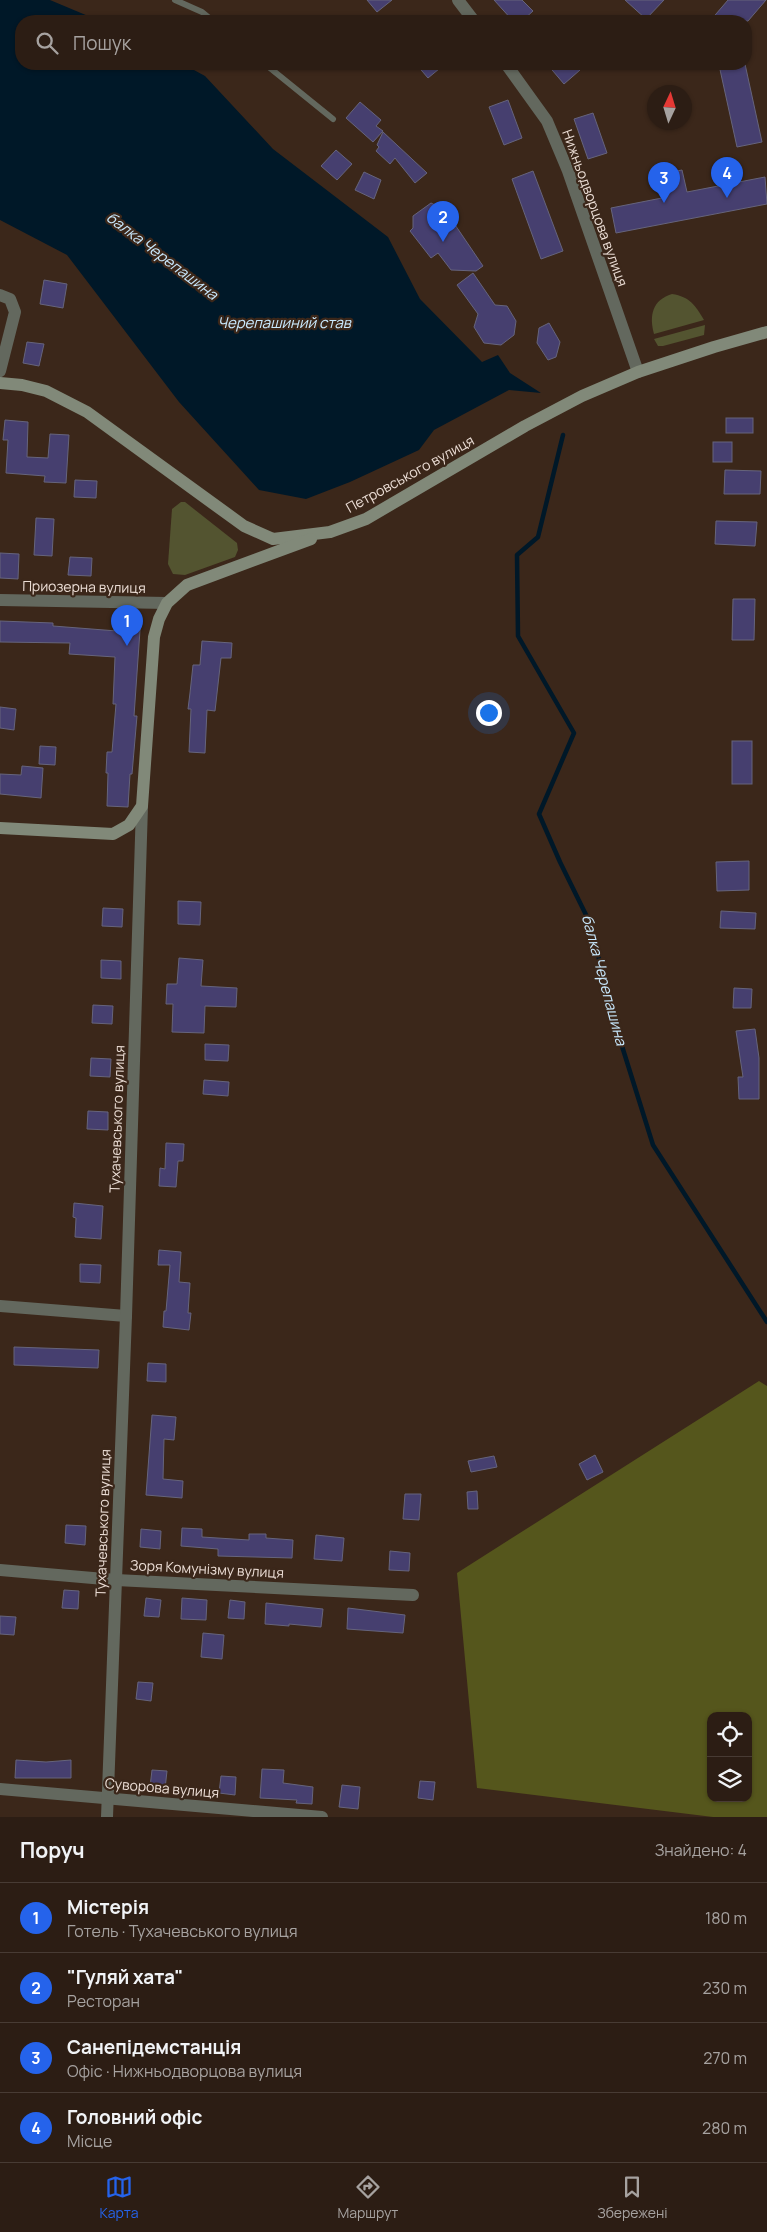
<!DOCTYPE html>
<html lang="uk">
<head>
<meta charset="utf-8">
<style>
	body { margin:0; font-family:Manrope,sans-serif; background:#382a22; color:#f1f3f6 }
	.controls { position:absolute; right:15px; bottom:15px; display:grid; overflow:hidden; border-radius:10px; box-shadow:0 1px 4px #0004 }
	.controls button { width:45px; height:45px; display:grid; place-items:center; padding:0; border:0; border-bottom:1px solid #483b34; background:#2c1d14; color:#f1f3f6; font:25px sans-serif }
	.compass { position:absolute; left:647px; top:85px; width:45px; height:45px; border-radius:50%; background:#2c1d14; box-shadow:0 1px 4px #0004; rotate:4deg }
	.you { position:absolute; left:488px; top:712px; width:18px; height:18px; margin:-12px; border:4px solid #fff; border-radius:50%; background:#1a73e8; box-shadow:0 0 0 8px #1a73e833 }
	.badge { display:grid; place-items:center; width:32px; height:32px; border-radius:50%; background:#2563eb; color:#fff; font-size:16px; font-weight:700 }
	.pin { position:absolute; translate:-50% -41px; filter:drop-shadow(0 1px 2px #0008) }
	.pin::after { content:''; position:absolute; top:26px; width:18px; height:15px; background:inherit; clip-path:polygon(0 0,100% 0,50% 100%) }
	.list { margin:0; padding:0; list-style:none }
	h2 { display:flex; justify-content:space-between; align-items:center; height:65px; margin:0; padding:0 20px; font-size:21px }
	h2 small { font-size:16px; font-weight:400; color:#a6a2a0 }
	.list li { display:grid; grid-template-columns:32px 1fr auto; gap:15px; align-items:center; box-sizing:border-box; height:70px; padding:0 20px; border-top:1px solid #483b34 }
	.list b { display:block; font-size:19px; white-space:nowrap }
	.list p { margin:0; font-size:16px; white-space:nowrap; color:#a6a2a0 }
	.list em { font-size:16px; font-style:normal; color:#a6a2a0 }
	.icon { flex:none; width:28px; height:28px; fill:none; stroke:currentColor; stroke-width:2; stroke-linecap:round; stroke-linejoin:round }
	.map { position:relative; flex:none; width:767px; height:1817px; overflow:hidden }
	.search { position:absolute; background:#2c1d14; box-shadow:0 1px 4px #0004; left:15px; right:15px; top:15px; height:55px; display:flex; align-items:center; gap:12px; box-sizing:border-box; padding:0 18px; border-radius:20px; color:#a6a2a0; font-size:19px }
	.sheet { height:345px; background:#2c1d14 }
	nav { display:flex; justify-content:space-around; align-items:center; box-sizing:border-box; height:70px; border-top:1px solid #483b34; background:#2c1d14; font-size:14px; color:#a6a2a0 }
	nav a { display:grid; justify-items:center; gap:2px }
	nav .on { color:#2563eb }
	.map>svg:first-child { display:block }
</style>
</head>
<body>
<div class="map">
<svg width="767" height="1817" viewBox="0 0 767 1817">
	<rect width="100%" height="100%" fill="#3b271a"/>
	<g fill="#535430">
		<path d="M672,294C690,297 695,305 704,320L654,334C649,316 652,300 672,294Z"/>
		<path d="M705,325L704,335L663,346H658L654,339Z"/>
		<path d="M181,502H185L237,543L238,550L235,557L185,575L173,574L168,564L172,509Z"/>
	</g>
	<path fill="#55561c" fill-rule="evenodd" d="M759,1381L767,1386V1817H713L477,1788L457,1573ZM711,1716H748V1798H711Z"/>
	<path fill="#001828" d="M0,0H50L100,21H21V64H183L205,76L273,149L388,237L420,299L482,362L498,355L510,373L541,393L509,390L434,430L419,450L350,482L306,499L259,490L179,402L67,255L0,220Z"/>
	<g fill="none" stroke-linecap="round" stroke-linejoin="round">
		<path stroke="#001828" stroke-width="4.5" d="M563,435L538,537L517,555L518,636L574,733L539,814L560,862L590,923L616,1027L653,1145L767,1322"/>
	</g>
	<g fill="#463f6f" stroke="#66647c">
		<path d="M367,0H392L377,12Z"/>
		<path d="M494,0H522L533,11L522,21H513Z"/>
		<path d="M625,0H664L646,19Z"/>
		<path d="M728,0H766L748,21H710Z"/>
		<path d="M416,64H445L428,78Z"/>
		<path d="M547,64H575L580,70L564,84Z"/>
		<path d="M727,64H745L762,142L737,147L719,65Z"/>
		<path d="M508,100L522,138L504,145L489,107Z"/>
		<path d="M360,102L381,120L376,126L383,131L373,142L346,118Z"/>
		<path d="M593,113L607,153L588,159L574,119Z"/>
		<path d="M383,132L427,173L415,183L395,158L390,164L376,151L379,147L377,145Z"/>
		<path d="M336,150L352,164L337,180L321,166Z"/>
		<path d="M682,170L687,192L765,177L767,204L616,233L611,208L667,197L662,174Z"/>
		<path d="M533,171L563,251L541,259L512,179Z"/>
		<path d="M364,172L381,180L374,199L355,190Z"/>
		<path d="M431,203L445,210L483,266L476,271L451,270L438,253L431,258L410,231L413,228V216Z"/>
		<path d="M473,273L495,305L507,306L516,321L514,335L501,345L484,343L474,327L478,314L457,285Z"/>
		<path d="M44,280L67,284L63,308L40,304Z"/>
		<path d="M549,323L560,342L556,357L548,360L537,343L539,328Z"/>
		<path d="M27,342L44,344L39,366L23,363Z"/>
		<rect x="726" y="418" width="27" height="15"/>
		<path d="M5,420L28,422L27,457L48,458L50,434L69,435L66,483L44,482L45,476L6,473L8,440H3Z"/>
		<rect x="713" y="442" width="19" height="20"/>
		<path d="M725,470L761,471L760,494H724Z"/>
		<path d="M75,480L97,481L96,498L74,497Z"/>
		<path d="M36,518L54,519L52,556L34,555Z"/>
		<path d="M716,521L757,522L755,546L715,544Z"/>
		<path d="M0,553L19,554L18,579L0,578Z"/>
		<path d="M70,557L92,558L91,576L68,575Z"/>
		<path d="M733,599H755L754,640H732Z"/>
		<path d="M118,615L141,616L134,716H137L132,774H130L128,807L107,806L108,773H106L107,752H112L116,704H113L115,657L69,654L70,643L0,642V621L53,623V626L117,631Z"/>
		<path d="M202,641L232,643L231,658H221L215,711L207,710L205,753L189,752L191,709H188L190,693L193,665H200Z"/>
		<path d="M0,707L16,709L14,730L0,728Z"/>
		<rect x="732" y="741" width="20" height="43"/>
		<path d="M40,746L56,747L55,765L39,764Z"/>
		<path d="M22,766L43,768L41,798L0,794V774L21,775Z"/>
		<path d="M749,861V890L717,891L716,862Z"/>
		<path d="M178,901L201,902L200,925L178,924Z"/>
		<path d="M103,908L123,909L122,927L102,926Z"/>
		<path d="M721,911L756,913L755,929L720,928Z"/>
		<path d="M179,958L203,960L201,986L237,988L236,1007L205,1006L204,1033L172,1032L173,1004H166L167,984H177Z"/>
		<path d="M101,960L121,961V979L101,978Z"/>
		<path d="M734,988L752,989L751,1008H733Z"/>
		<path d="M93,1005L113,1006L112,1024L92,1023Z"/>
		<path d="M755,1029L759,1058V1099H739L738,1077H743L736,1031Z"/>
		<path d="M205,1044L229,1045L228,1061L205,1060Z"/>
		<path d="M91,1058L111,1059L110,1077L90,1076Z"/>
		<path d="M204,1080L229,1082L228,1096L203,1094Z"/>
		<path d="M88,1111L108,1112V1130L87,1129Z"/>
		<path d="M166,1143L184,1144L183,1161H178L176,1187L159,1186L160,1168L165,1169Z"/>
		<path d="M74,1203L103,1206L101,1239L75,1237L76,1218L73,1217Z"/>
		<path d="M159,1250L181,1252L179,1282L190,1283L188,1313H191L189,1330L163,1327L164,1311H166L170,1265H158Z"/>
		<path d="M80,1264L101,1265L100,1283L80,1282Z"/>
		<path d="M14,1347L99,1350L98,1368L14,1365Z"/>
		<path d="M148,1363L166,1364V1382L147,1381Z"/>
		<path d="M152,1415L176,1417L174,1440L164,1439L163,1479L183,1481L182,1498L146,1495Z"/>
		<path d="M595,1455L603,1472L587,1480L579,1464Z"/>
		<path d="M494,1456L497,1467L471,1472L468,1461Z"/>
		<path d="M477,1491L478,1509H468L467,1492Z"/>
		<path d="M405,1494H421L419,1520L403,1519Z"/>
		<path d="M66,1525L86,1526L85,1545L65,1543Z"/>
		<path d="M182,1528L202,1529V1537L249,1540V1534H266V1538L293,1540L292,1558L218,1556V1549L181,1546Z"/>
		<path d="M141,1529L161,1531L160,1549L140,1547Z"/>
		<path d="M316,1535L344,1538L342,1561L314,1559Z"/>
		<path d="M390,1551L410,1553L409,1571L389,1570Z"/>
		<path d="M64,1590L79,1591L78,1609L62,1608Z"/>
		<path d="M146,1598L161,1600L159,1617L144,1616Z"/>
		<path d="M182,1598L207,1600L206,1620L181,1619Z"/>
		<path d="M230,1600L245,1602L244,1619L228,1618Z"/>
		<path d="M266,1603L323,1609L321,1627L289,1624V1626L265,1624Z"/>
		<path d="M348,1608L405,1615L403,1633L347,1629Z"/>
		<path d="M0,1616L16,1617L14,1635L0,1634Z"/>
		<path d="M203,1633L224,1635L222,1659L201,1657Z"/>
		<path d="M138,1682L153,1683L151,1701L136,1699Z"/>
		<path d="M16,1760L46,1762L71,1760V1778H15Z"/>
		<path d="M262,1769L284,1770L283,1783L313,1787L312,1804L296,1803L297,1800L260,1798Z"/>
		<path d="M152,1770L167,1771L165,1789L150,1787Z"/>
		<path d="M221,1776L236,1777L235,1795L219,1793Z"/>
		<path d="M420,1781L435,1782L433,1800L418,1798Z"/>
		<path d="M342,1785L360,1787L358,1809L339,1807Z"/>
	</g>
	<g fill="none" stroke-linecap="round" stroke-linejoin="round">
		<g stroke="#63685e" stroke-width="6">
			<path d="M175,0L202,12L213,21"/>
			<path d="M265,64L333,119"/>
		</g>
		<g stroke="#63685e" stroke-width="12">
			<path d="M458,0L474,21"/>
			<path d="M506,64L547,121L568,171L638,372"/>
			<path d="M0,295L10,299L15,312L0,371"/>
			<path d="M0,600L167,603"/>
			<path d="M0,1306L126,1316"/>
			<path d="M0,1570L116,1580L413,1595"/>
			<path d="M0,1789L322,1817"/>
			<path d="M107,1817L126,1316L142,806"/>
		</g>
		<g stroke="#818979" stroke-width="12">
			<path d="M0,383L22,385L46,391L87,412L244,526L273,539L330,532L366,519L525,426L582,396L638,372L714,347L767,332"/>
			<path d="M0,828L113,834L129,825L142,806L154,637L159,619L167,603L187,585L311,539"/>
		</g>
	</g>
	<g text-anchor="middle" stroke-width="4.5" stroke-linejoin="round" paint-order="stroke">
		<g font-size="14" fill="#ecded6" stroke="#3b271a">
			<text transform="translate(595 208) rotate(70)" y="5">Нижньодворцова вулиця</text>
			<text transform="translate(410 474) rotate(-29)" y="5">Петровського вулиця</text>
			<text transform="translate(84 587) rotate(1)" y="5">Приозерна вулиця</text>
			<text transform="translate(117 1119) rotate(-88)" y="5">Тухачевського вулиця</text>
			<text transform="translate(103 1523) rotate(-88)" y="5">Тухачевського вулиця</text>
			<text transform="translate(207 1569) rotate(3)" y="5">Зоря Комунізму вулиця</text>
			<text transform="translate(162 1788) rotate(5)" y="5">Суворова вулиця</text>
		</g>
		<g font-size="15" font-style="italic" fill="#c9e9fe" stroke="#3b271a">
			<text transform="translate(162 256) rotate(37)" y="5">балка Черепашина</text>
			<text x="284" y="328">Черепашиний став</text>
			<text transform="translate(604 980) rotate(75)" y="5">балка Черепашина</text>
		</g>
	</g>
</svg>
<div class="controls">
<button><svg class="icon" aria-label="locate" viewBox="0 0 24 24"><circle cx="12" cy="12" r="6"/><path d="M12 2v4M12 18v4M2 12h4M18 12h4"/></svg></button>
<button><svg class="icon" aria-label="layers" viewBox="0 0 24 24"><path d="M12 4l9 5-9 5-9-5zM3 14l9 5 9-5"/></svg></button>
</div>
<svg class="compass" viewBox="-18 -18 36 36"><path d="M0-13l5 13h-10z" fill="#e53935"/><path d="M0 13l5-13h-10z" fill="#a6a2a0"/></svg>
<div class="you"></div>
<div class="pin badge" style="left:127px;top:646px">1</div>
<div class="pin badge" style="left:443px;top:242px">2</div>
<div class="pin badge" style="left:664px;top:203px">3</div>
<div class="pin badge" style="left:727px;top:198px">4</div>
<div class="search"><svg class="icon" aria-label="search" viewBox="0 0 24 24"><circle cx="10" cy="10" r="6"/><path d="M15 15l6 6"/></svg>Пошук</div>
</div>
<section class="sheet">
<h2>Поруч<small>Знайдено: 4</small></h2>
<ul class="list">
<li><span class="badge">1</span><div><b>Містерія</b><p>Готель · Тухачевського вулиця</p></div><em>180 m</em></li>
<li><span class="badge">2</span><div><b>&quot;Гуляй хата&quot;</b><p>Ресторан</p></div><em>230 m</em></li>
<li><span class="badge">3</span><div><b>Санепідемстанція</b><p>Офіс · Нижньодворцова вулиця</p></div><em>270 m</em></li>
<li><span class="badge">4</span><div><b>Головний офіс</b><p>Місце</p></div><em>280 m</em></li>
</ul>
</section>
<nav>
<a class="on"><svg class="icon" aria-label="map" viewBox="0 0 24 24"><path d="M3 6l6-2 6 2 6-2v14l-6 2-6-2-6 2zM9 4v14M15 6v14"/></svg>Карта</a>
<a><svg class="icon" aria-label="directions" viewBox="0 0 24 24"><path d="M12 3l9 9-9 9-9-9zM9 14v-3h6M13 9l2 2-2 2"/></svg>Маршрут</a>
<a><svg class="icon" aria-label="saved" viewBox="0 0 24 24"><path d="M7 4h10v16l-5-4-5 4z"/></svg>Збережені</a>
</nav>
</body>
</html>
